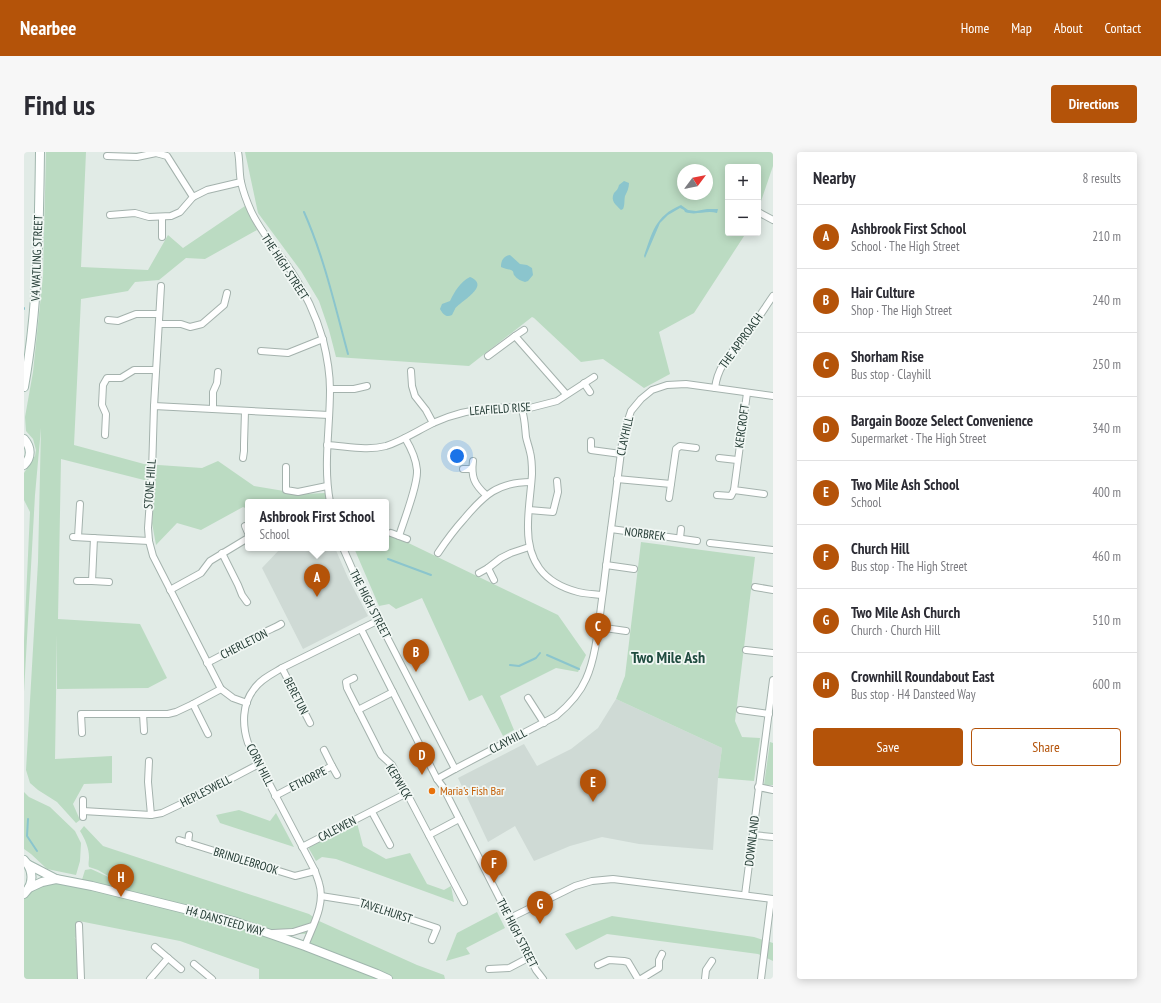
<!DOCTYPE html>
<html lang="en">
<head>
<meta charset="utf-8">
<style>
	body { margin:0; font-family:"PT Sans Narrow",sans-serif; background:#f7f7f7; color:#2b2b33 }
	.controls { position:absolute; right:12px; top:12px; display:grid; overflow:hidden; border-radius:4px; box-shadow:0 2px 10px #0003 }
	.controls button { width:36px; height:36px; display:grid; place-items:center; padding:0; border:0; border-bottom:1px solid #e1e1e2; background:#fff; color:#2b2b33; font:20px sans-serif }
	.compass { position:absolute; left:653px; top:12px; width:36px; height:36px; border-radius:50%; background:#fff; box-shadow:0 2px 10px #0003; rotate:58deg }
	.you { position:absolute; left:433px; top:304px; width:14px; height:14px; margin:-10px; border:3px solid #fff; border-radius:50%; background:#1a73e8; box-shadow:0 0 0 6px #1a73e833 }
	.badge { display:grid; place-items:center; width:26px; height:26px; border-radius:50%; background:#b45309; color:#fff; font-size:13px; font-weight:700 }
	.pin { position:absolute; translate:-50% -33px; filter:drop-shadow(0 1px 2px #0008) }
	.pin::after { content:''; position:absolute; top:21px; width:14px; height:12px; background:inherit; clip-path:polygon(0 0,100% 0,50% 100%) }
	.popup { position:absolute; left:221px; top:347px; width:144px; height:52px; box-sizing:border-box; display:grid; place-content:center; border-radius:4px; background:#fff; filter:drop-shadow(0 1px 3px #0005); font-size:13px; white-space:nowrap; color:#7c7c81 }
	.popup b { font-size:15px; color:#2b2b33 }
	.popup::after { content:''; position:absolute; left:50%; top:100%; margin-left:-8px; border:8px solid transparent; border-top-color:#fff }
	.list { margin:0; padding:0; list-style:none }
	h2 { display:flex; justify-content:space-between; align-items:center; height:52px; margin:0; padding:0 16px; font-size:17px }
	h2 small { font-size:13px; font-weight:400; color:#7c7c81 }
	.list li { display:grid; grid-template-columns:26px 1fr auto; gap:12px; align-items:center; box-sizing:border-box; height:64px; padding:0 16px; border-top:1px solid #e1e1e2 }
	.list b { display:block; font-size:15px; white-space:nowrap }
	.list p { margin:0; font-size:13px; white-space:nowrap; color:#7c7c81 }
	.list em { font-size:13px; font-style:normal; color:#7c7c81 }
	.actions { display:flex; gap:8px; padding:12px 16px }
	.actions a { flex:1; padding:9px 0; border:1px solid #b45309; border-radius:4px; text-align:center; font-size:14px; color:#b45309 }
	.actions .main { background:#b45309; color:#fff }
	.map { position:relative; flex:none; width:749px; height:827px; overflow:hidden; border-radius:4px }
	header { display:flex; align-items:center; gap:24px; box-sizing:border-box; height:56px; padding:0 20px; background:#b45309; color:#fff }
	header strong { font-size:19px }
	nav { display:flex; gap:22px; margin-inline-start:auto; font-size:14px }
	.intro { display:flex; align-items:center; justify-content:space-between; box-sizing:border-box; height:96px; padding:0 24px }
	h1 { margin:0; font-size:28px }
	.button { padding:10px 18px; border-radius:4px; background:#b45309; color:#fff; font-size:14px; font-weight:700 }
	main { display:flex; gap:24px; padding:0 24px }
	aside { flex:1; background:#fff; border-radius:4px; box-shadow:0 2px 10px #0003 }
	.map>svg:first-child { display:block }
</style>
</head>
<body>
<header>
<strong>Nearbee</strong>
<nav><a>Home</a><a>Map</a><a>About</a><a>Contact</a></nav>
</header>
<div class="intro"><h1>Find us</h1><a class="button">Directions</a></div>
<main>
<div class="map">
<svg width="749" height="827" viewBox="0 0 749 827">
	<rect width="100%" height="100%" fill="#e1ebe6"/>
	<g fill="#cfdad5">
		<path d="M257,396H311L324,426L344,464L279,497L238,416Z"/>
		<path d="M592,547L698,596L694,626L689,698L615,692L578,685L546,694L510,709L491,674L464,690L434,626L500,592L513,614L547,597L574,576Z"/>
	</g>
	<g fill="#bbdbc2" fill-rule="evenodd">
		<path d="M22,0H62L57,115L124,118L144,83L159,96L221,54L233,78L181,107L162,106L135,128L111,130L104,139L57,147L50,293L120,312L178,316L194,309L230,334L278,342L301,341L303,350H224V357L219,355L177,378L153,371L132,393L128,371L131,339L120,328L37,307L34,467L116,472L143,526L124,536L33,537V482L31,607L88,604V631L60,632L49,652L56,668L52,671L33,650L14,638L6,631L2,618L14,410L17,276L11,343L0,540V489L6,360L0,348V321L7,310L11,304L12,298L9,287L2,279L1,265L9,220L19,124Z"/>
		<path d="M221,0H749V14L734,58V15H704V81H722L670,161L635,180L646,222L620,236L579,207L557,210L510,166L508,165L445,214L312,205L305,178L295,149L277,119L234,61ZM659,18H683V42H659Z"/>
		<path d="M362,381L370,384L534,463L562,503L554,520L532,516L476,544L490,578L479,584L458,543L445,549L398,446L372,457L365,452L355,454L330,396H362Z"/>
		<path d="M617,390L731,405L711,569L718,585L736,586L730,629L694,626L698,596L592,547L601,524Z"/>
		<path d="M746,590L749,591V633H740Z"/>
		<path d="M0,640L5,645L26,655L51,679L57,691L56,709L52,723L23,717L7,702L0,697Z"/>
		<path d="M215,658L246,669L252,661L270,695L196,671L192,663Z"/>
		<path d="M333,671L339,694L362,707L386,701L403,732L420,738L427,734L430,750L312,707L298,705L292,709L284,695Z"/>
		<path d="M60,674L79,694L285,762L295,769L393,813L420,823L421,827H235V817L156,789L55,769L56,789L50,785L53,788L57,827H0V742L18,730L57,731L61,718L67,717L89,727L74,718L65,715C64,712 65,709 65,705C65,696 61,687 56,679ZM247,781L285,782L281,794Z"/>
		<path d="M473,760L481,776L442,796L446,802L422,809L433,781Z"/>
		<path d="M588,764L730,785L749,791V809L734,802L583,782L552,798L541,782Z"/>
	</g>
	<g fill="#8bc5cd">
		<path d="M600,29L605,31C605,36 603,40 601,44C600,49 601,53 599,57L597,58C592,53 586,49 590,41C593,38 594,37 595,33Z"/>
		<path d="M657,53L664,58L672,59L683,57H694L693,61C682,58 672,64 661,60L660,58L656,56L644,63L636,71L621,106L620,104C628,81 631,64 657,53Z"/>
		<path d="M486,103L496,112L503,113L508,116L509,123L504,129L501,130C497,129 493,127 490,123C489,121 490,119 487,118C484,117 481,117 477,115C477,109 479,104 486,103Z"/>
		<path d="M446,125C468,134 435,150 431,157C430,159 429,161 428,163C422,166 419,162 416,157L418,152L426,149C431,139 436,130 446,125Z"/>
	</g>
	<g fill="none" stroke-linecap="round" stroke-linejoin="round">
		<g stroke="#8bc5cd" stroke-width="2">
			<path d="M280,60C300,105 311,154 324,202"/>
			<path d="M0,157V156"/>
			<path d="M364,407L407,423"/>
			<path d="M523,503L555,517"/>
			<path d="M486,513L495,514L512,506L516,501"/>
			<path d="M4,667L3,684L13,699"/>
		</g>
		<g stroke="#a4b2ad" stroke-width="8">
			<g id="street">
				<path d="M214,0C216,9 215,21 217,30C219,39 223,50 227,59C237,81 254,99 267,119C281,140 292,164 299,188C303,204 306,222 306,238C306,276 299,313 306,350"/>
				<path d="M83,4L113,5L132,1L143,4L169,45"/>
				<path d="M736,61L749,68"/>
				<path d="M86,63L111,61L125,65L147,64L156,60L169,45L183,38L217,30"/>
				<path d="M138,85V65"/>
				<path d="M84,168L94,169L112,162H135"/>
				<path d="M135,172H157L166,175L178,172L200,153L203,141"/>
				<path d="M500,178L491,184L542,242"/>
				<path d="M237,199L264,201L299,187"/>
				<path d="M464,204L491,184"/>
				<path d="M387,219L388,234L391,244L402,258L409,271"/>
				<path d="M560,231L566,240"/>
				<path d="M691,236C694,212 708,201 722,183C732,170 740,157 749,144"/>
				<path d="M306,237H330L343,234"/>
				<path d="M723,241L710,338L740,342"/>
				<path d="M130,254L137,134"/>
				<path d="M189,257V240L193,231L194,220"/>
				<path d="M498,258C501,267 501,276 502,285C503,290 505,295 506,300C508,307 508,315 508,322C507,339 504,356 504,373C503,409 519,431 554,440C562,442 570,442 578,443"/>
				<path d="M81,283L82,262L78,253L79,233L83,226H97L110,218H132"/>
				<path d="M567,289V298L597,302"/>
				<path d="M303,293C322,294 343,299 362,294C378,289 393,279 409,271C429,262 449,257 471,256C480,255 491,254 498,258L533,249L570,225"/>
				<path d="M219,306L220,299V292L221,259"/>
				<path d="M695,306L713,308"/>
				<path d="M449,309C447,325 450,332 462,343"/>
				<path d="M262,315V338L274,340L303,334"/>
				<path d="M439,317H448"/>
				<path d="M593,327L647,332L645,346"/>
				<path d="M647,332L652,297L656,294L672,296"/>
				<path d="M693,343L707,344L710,338"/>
				<path d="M505,358L529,360L534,340L533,329"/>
				<path d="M221,374L224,381"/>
				<path d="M587,377L673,389"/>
				<path d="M367,381L383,387"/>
				<path d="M375,384C380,368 394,333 393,318C392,306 387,296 381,286"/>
				<path d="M49,385L125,389"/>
				<path d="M54,385L56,352"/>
				<path d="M656,386L657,377"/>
				<path d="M686,391L749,398"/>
				<path d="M319,396L330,421L431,617"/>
				<path d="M198,401L214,433L218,443L223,450"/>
				<path d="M414,401C422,389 430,378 440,367C460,343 474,330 507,330"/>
				<path d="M582,413L610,417"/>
				<path d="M455,421L464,416"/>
				<path d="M470,428L464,416L477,406L487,401L505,395"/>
				<path d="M53,429H68L70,386"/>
				<path d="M68,429L85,430"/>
				<path d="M731,435L749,438"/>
				<path d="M146,438L177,421L186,409L224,386"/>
				<path d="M574,475L602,479"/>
				<path d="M337,477L413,627L419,635L512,818L519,827"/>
				<path d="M722,498L749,501"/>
				<path d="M183,511L233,485C240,479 249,477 257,472"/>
				<path d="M258,516L286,571"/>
				<path d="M330,526L322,530L323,536L357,603L368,613L440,750"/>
				<path d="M504,546L520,571"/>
				<path d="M223,551L209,546L197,537L129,404L125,389L124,376L128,320L130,254L305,263"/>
				<path d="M334,558L369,540"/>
				<path d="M716,558L745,562"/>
				<path d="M119,562L120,579"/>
				<path d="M58,581L57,562H144L152,560L169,552"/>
				<path d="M184,582L169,552L197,537"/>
				<path d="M300,598L308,614"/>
				<path d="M125,609L124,630L127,663"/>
				<path d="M413,627L431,617L532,564C544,554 556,541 562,527C573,503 575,466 579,440C585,388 593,336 599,283L607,259L617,247L628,238L643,233L662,232L749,244"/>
				<path d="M734,635L749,638"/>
				<path d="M251,644L308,614L313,623"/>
				<path d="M59,659L127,663L138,661L180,641L235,612"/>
				<path d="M348,660L366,693"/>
				<path d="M59,665V648"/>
				<path d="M405,683L435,667"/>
				<path d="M729,683L749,685"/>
				<path d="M155,688L271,724L291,719"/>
				<path d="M164,691L165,683"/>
				<path d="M278,695L383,641"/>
				<path d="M721,743L749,528"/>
				<path d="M297,744L335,750L413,776L408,788"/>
				<path d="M486,766L551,734L568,729L589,727L749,747"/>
				<path d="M55,773L57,827"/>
				<path d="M249,781L269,780L288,774"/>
				<path d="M281,794C288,775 302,752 295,731C294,727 292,723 291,719L224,591C218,573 218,552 230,537C237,527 248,522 258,516L355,468"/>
				<path d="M131,795L157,817"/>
				<path d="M170,812L188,827"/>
				<path d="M574,813L585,808L600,809L604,810L614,827"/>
				<path d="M465,817L485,816L506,805"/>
				<path d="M126,827L144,806"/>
				<path d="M617,827L635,816V808L638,802"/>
				<path d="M681,827L682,818L688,809"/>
				<path d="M737,827L747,747"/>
			</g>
		</g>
		<g stroke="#a0b6ad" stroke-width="10">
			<g id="secondary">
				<path d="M0,235C14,157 15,79 16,0"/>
				<path d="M0,287C7,295 8,305 0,313"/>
				<path d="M0,708C10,718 10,732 0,742"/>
				<path d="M5,713L32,727L68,734L209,769L281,794L353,822L364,827"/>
				<path d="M5,736L18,730L32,727"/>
			</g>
		</g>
		<use href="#street" stroke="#fff" stroke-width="6"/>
		<use href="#secondary" stroke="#fff" stroke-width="8"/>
	</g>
	<circle fill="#e8710a" stroke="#f1f7f4" stroke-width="1.5" cx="408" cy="639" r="4"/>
	<g text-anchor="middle" stroke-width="3.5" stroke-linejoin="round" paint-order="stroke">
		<g font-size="12" fill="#223a33" stroke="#f1f7f4">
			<text transform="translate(13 106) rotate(-88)" y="4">V4 WATLING STREET</text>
			<text transform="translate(261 115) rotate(57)" y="4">THE HIGH STREET</text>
			<text transform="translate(717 189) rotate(-54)" y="4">THE APPROACH</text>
			<text transform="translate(476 257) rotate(-4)" y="4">LEAFIELD RISE</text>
			<text transform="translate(718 274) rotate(-82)" y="4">KERCROFT</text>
			<text transform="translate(601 284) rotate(-77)" y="4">CLAYHILL</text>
			<text transform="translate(126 332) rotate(-86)" y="4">STONE HILL</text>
			<text transform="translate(621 382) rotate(7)" y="4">NORBREK</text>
			<text transform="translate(346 452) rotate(63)" y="4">THE HIGH STREET</text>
			<text transform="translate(220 492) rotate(-27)" y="4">CHERLETON</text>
			<text transform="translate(272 544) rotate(63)" y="4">BERETUN</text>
			<text transform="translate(484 589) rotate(-27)" y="4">CLAYHILL</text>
			<text transform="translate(236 613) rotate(63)" y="4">CORN HILL</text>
			<text transform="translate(284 627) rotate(-27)" y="4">ETHORPE</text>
			<text transform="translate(375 630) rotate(59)" y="4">KEPWICK</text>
			<text transform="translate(182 639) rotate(-27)" y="4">HEPLESWELL</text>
			<text transform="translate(313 677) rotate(-27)" y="4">CALEWEN</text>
			<text transform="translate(728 689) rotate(-83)" y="4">DOWNLAND</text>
			<text transform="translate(222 709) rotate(17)" y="4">BRINDLEBROOK</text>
			<text transform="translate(362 759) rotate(18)" y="4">TAVELHURST</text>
			<text transform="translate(201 769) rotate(16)" y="4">H4 DANSTEED WAY</text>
			<text transform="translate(493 781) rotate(63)" y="4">THE HIGH STREET</text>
		</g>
		<g font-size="12" fill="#c56008" stroke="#f1f7f4" text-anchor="start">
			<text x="416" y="643">Maria's Fish Bar</text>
		</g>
		<g font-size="16" font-weight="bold" fill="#1f4b3f" stroke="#f1f7f4">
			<text x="644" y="511">Two Mile Ash</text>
		</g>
	</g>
</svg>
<div class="controls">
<button>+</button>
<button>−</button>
</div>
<svg class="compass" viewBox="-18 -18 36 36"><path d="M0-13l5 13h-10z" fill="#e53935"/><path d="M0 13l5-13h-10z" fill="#7c7c81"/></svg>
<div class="you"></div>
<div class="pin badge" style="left:293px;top:445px">A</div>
<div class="popup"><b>Ashbrook First School</b>School</div>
<div class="pin badge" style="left:392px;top:520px">B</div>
<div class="pin badge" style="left:574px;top:494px">C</div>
<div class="pin badge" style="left:398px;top:623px">D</div>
<div class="pin badge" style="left:569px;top:650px">E</div>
<div class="pin badge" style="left:470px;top:731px">F</div>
<div class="pin badge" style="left:516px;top:772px">G</div>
<div class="pin badge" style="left:97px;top:745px">H</div>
</div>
<aside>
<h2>Nearby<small>8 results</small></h2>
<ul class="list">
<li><span class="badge">A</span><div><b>Ashbrook First School</b><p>School · The High Street</p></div><em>210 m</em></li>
<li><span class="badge">B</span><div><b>Hair Culture</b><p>Shop · The High Street</p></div><em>240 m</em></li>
<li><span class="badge">C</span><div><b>Shorham Rise</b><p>Bus stop · Clayhill</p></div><em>250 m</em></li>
<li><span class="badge">D</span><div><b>Bargain Booze Select Convenience</b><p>Supermarket · The High Street</p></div><em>340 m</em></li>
<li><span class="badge">E</span><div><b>Two Mile Ash School</b><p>School</p></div><em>400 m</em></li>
<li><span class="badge">F</span><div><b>Church Hill</b><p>Bus stop · The High Street</p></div><em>460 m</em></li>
<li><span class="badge">G</span><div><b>Two Mile Ash Church</b><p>Church · Church Hill</p></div><em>510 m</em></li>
<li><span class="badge">H</span><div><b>Crownhill Roundabout East</b><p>Bus stop · H4 Dansteed Way</p></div><em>600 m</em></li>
</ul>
<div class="actions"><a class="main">Save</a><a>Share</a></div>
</aside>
</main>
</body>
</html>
